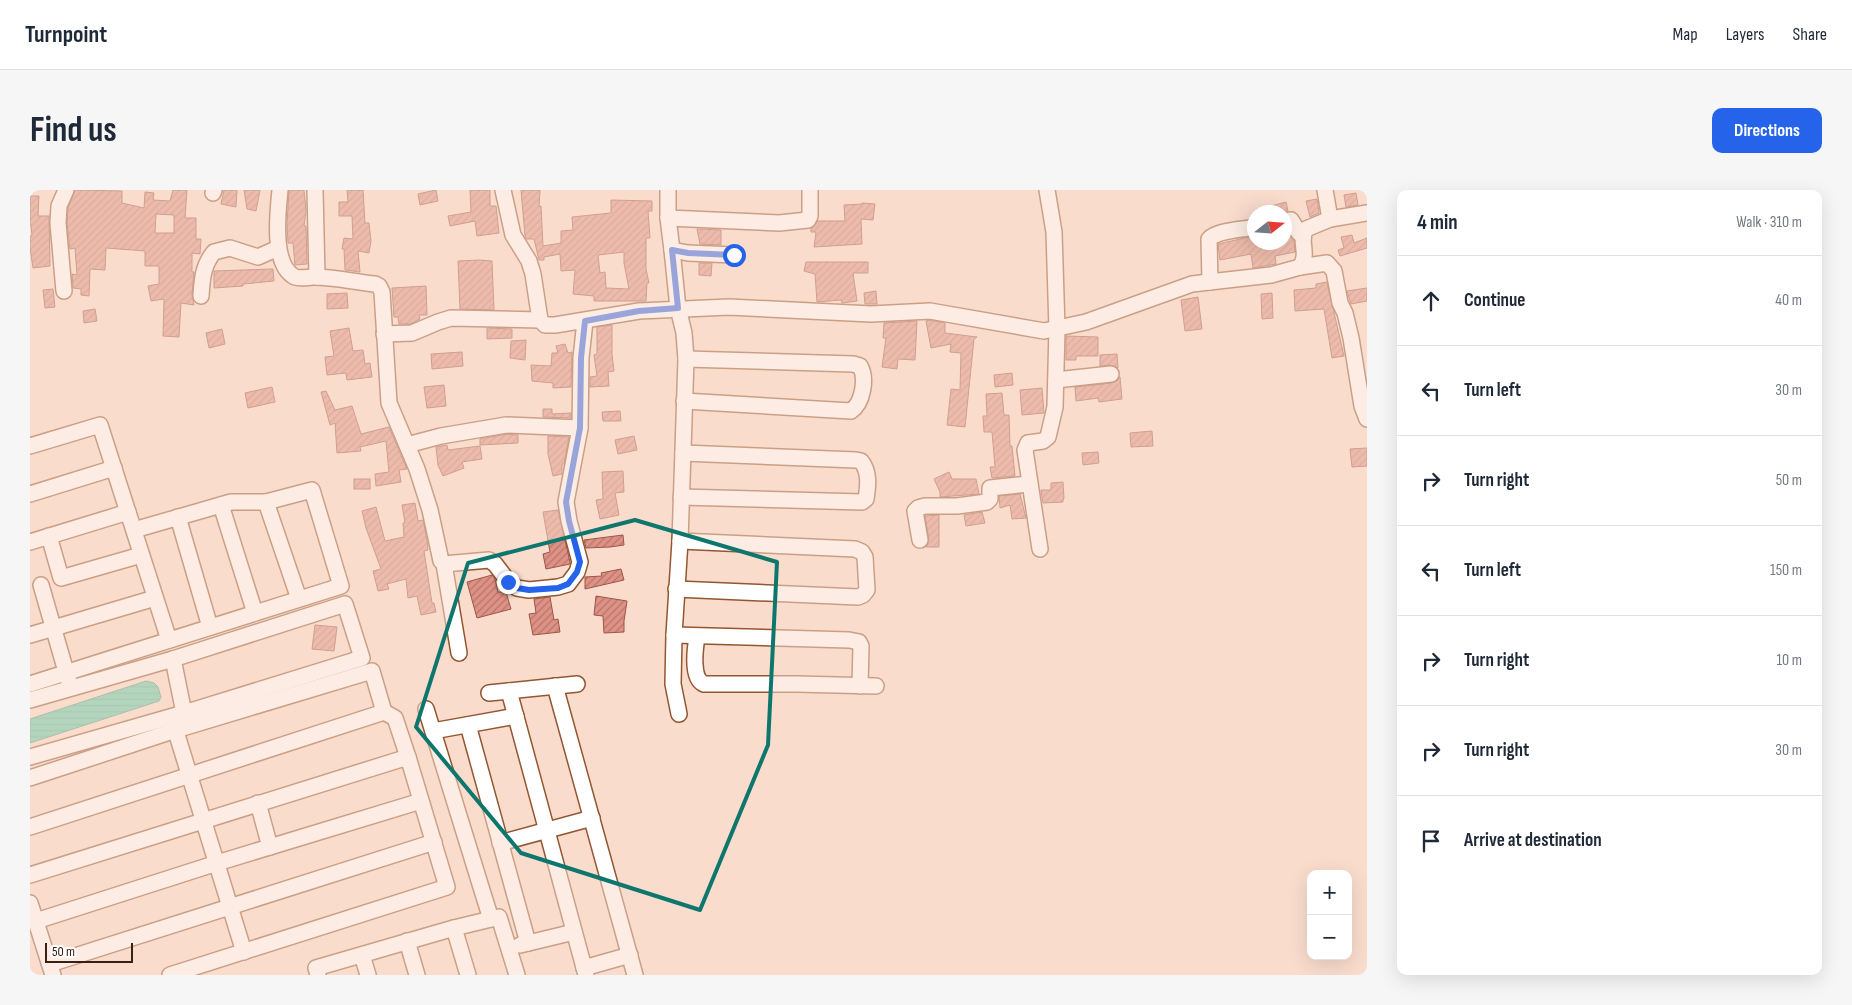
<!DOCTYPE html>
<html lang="en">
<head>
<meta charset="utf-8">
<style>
	body { margin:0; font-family:"Sofia Sans Condensed",sans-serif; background:#f6f6f7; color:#1f2937 }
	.controls { position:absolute; right:15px; bottom:15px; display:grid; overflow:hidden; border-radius:10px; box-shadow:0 5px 20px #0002 }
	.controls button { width:45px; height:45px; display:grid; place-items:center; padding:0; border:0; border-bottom:1px solid #e0e1e3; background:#fff; color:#1f2937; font:25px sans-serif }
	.compass { position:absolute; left:1217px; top:15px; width:45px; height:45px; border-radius:50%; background:#fff; box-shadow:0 5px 20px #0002; rotate:73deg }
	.scale { position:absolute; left:15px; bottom:12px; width:88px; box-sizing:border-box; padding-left:5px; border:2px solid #3a2011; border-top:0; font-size:14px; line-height:18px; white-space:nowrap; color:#3a2011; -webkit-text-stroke:4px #fff; paint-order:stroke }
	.stop { position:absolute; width:15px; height:15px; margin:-11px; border:4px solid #2563eb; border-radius:50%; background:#fff }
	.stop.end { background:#2563eb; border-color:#fff; box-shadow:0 1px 5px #0008 }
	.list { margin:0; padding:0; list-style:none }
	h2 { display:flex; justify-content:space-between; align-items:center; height:65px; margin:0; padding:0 20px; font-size:21px }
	h2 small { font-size:16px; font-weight:400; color:#747a83 }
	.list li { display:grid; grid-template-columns:32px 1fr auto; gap:15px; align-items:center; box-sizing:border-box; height:90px; padding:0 20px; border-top:1px solid #e0e1e3 }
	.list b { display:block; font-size:19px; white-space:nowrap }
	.list em { font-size:16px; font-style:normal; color:#747a83 }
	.icon { flex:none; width:28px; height:28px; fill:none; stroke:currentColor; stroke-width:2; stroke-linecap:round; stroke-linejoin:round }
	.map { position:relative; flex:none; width:1337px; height:785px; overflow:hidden; border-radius:10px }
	header { display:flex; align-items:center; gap:30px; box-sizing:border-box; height:70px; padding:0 25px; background:#fff; border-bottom:1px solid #e0e1e3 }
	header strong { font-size:24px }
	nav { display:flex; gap:28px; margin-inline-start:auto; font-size:18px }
	.intro { display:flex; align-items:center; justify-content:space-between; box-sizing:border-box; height:120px; padding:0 30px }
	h1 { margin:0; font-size:35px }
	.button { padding:12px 22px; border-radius:10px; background:#2563eb; color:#fff; font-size:18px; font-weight:700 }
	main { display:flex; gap:30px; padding:0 30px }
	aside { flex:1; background:#fff; border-radius:10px; box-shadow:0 5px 20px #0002 }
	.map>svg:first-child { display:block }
</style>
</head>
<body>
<header>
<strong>Turnpoint</strong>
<nav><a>Map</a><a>Layers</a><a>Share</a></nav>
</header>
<div class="intro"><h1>Find us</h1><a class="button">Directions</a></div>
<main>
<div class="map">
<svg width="1337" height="785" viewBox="0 0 1337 785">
	<defs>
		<pattern id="water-rules" width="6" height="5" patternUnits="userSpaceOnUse" patternTransform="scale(1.25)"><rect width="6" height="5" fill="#5dcdab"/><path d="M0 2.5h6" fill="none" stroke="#52b092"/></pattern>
		<pattern id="building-hatch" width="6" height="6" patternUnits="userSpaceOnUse" patternTransform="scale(1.25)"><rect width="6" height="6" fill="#de9184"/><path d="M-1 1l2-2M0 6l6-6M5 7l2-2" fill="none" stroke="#b5766b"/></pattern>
	</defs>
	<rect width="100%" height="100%" fill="#f9dccc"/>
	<path fill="url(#water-rules)" stroke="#52997d" d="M116,491L124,493L128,497L131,507L129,511L0,553V529Z"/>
	<g fill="url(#building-hatch)" stroke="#9c5549" fill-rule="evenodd">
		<path d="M45,0L92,1V13L114,18L115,2L124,3L123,10L140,11L143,0H157L155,28H166V49H171L170,64L162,63V82H164L162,105L164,115L151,113L149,147L133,146L134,109L121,111L118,96L129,94V76H115V61L76,58L75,80L60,79L59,106L51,105V99L43,98L42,84L47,85L45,58L40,59L37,33L38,18ZM126,24L144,25V43H125Z"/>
		<path d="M194,0H207L206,17L191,14Z"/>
		<path d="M214,0H230L226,21L217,19Z"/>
		<path d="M259,0H274L276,20L274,36H276L277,74L265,75L263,53H258L257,34Z"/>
		<path d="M317,0H333L335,33H339L341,51L339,63L328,61L330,82L315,80L314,59H312L314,48L323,49L322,26H309V12H318Z"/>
		<path d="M406,0L408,11L390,15L388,4Z"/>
		<path d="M440,0H460V16H466L469,43L447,46L445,31L420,36L418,26L441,22Z"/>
		<path d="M491,0H510L509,17L511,16L513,56L531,53V41L543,40L542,27L581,23V10L622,11V21H618L620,48H616V79L619,93H617L616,111H564V106L543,104L545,80L531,81L530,64L514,67V70H509L504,49H496L495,46ZM594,62V73L599,99L576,98L575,82L570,83L568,65Z"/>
		<path d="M1326,3L1328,15L1316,17L1314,5Z"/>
		<path d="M0,6H9L8,26H19L20,76L3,78L0,58V46H2L1,35H0Z"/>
		<path d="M1287,9L1289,23L1280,27L1276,11Z"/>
		<path d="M1256,12L1258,21L1227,22L1226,20Z"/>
		<path d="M832,13L845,14L843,30L831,29L832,54L784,57L786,42H781V39L788,31H815L814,15L832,14Z"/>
		<path d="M667,39L691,40V55L670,54Z"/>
		<path d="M1254,40H1256L1264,52L1265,62L1245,66L1246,74L1223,78L1221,64L1190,70L1188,54L1224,46V52H1254Z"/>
		<path d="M1322,45L1324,53L1337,48V58L1310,66L1308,60L1314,58L1311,47Z"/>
		<path d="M450,70L462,71L464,120L430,119L428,71Z"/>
		<path d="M776,72H838V83H823L827,111L812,113L811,110L787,112L785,84L774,81Z"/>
		<path d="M669,73H682L681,86L669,85Z"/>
		<path d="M243,79L244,91L213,94V96L184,98V81Z"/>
		<path d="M1297,92L1314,166L1302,168L1294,119L1265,121L1264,100L1286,98V94Z"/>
		<path d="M396,96L397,125H389L390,129L380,134H369L368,127H364L362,98Z"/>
		<path d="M1337,98V111L1321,114L1317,101Z"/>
		<path d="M23,99L25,117L15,118L13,100Z"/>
		<path d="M846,101L847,114H835L834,103Z"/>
		<path d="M317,103L318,118L297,119V104Z"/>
		<path d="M1242,103L1243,128L1232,129L1231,104Z"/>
		<path d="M1168,107L1172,139L1155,141L1151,110Z"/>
		<path d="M65,119L67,131L54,133L53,121Z"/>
		<path d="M899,130L915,133V143L947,147L944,149L935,237L917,235L921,199L930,200L931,163L920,162L921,154L901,158L896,131Z"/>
		<path d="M887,131L885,170L868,169L867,179L852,177L856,148H853L854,133Z"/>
		<path d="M582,135V164L584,181L578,182L579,196L560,197V187L567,186L564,165L567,164V137Z"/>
		<path d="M319,138L323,161L333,160L335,174L340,173L342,187L317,190L316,183L297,185L295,167L304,166L300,141Z"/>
		<path d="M457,138L482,139V148L457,149Z"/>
		<path d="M192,139L195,154L179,158L176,143Z"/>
		<path d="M1036,146L1068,147V166H1046V170H1036Z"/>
		<path d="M496,150L495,170L480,168L481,151Z"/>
		<path d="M535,154L538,163L542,162L541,197L523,198V193L502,191L501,175L521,176L522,163H528L526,156Z"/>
		<path d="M432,162L433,176L402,179L401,164Z"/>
		<path d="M1087,164L1088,178L1080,175L1070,176V165Z"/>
		<path d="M982,183L983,195L965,197L964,185Z"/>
		<path d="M1090,187L1092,209L1069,212L1068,208L1046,211L1045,197L1082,193L1087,191Z"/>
		<path d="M414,195L416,216L397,218L394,197Z"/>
		<path d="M242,197L245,212L218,218L215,203Z"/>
		<path d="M1012,198L1014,223L992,225L990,200Z"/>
		<path d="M296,201L305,220L322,216L331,244L359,237L377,279L369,280L371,292L346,296L345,284L359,282L356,251L330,257L331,261L307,263L305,233L300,235L291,202Z"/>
		<path d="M972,203L974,225H979L980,256H982L985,286L962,288L960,277H965L962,242H954L953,226H957L956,204Z"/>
		<path d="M513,219H522V224L541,223V228L513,227Z"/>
		<path d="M590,221L591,231H573L572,222Z"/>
		<path d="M1122,241L1123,256L1101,257L1100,243Z"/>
		<path d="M477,244L488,245V253L450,255V249Z"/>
		<path d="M518,246L539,247L534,274H532V284L523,286L518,264Z"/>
		<path d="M604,246L607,260L588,264L585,250Z"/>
		<path d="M417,255L418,260L450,256L452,269L432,272L434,278L413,286L408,275L406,257Z"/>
		<path d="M1337,258V276L1322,277L1320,259Z"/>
		<path d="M1068,262L1069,273L1053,275L1052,263Z"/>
		<path d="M593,281L594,302L585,303L589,325L570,329L566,310L573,309L572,282Z"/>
		<path d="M919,282L922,289H946L949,304L910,307V302L904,289Z"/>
		<rect x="324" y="289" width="16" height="10"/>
		<path d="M1033,292L1034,309L1033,310V312L1013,313L1011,300H1021V293Z"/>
		<path d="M990,304L996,328L982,329L980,315L970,318L969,306Z"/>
		<path d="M385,313L388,331L393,330L397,350L398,360L394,361L402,413H404L406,422L391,425L387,406L378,408L376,389L357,394L359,399L348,401L343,381L351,379L336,338L332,321L346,317L355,351L374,347L373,333H375L372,315Z"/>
		<path d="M528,320L540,372V374L516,379L513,364L520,362L513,322Z"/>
		<path d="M952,322L955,333L936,336L934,325Z"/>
		<path d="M909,325V357H896L899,349L895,326Z"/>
		<path d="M593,345L594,355L580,357L556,358L554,350Z"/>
		<path d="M591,379L594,390L555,399V387L572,386L571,383Z"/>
		<path d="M462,385L465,389L468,402H476L481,419L447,428L437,392Z"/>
		<path d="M566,406L597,411L594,431V442L574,443L573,426L564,425Z"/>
		<path d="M520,407L524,430L528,429L530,442L503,445L499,424L506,423L504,409Z"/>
		<path d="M285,435L307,437L304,461L282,459Z"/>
	</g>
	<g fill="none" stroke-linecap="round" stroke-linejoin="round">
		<g stroke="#935631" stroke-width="18">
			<g id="minor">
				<path d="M250,0C248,21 241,75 265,87C270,89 278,87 284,87C305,87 324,92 345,94L349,96L352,102L359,213L387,279L400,320L411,371L414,374L459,370L465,374L478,391L487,398L499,400L528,397L538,394L547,382L550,372L539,331L536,312L550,238L551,168L555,131"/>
				<path d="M285,0L287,87"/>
				<path d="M473,0L483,45L499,71L503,84L510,130L515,135H525L609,121L699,117L841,124L900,121L1014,141L1056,132L1162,94L1241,85L1270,77C1280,63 1268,51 1276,39L1300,29L1337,23"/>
				<path d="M638,0V28L749,33L778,30L780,26V0"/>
				<path d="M1295,0L1300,29"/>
				<path d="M183,3L184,0"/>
				<path d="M638,28L642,60L658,63L704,65"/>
				<path d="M1254,31L1261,30L1269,43L1273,45"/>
				<path d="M642,60L648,118L654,143L656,169L650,351L644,445L643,494L649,524"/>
				<path d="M1270,77L1297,73L1304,81L1310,113L1315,123L1321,148L1332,216L1337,229"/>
				<path d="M1180,92L1179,49C1188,40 1212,40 1224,37"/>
				<path d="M34,101L28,33L29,16L36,0"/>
				<path d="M171,106C172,89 173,75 184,62L200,58L228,67L248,58"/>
				<path d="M354,144L382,143L408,132L421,128L510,130"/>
				<path d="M1026,190L1081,184"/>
				<path d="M654,211L821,221C833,213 837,188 830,176L823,174L656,169"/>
				<path d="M377,255L411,246L476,235L550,238"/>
				<path d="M0,256L70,235L139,450"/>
				<path d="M0,304L84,278"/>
				<path d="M651,307L832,312L836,309C838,296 840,282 831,271L826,270L653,263"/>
				<path d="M236,312L269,409"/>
				<path d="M191,315L225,423"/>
				<path d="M148,327L180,437"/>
				<path d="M19,346L31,388L111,365"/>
				<path d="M890,350L885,321L888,318L895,316H927L957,312L960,309V298L999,294"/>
				<path d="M0,352L98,322"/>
				<path d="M1010,359L995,260L998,253L1013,251L1018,247L1025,217L1027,139L1024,42L1017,0"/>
				<path d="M414,374L429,463"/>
				<path d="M11,395L39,492"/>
				<path d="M646,399L828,407L833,405L837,400L835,367L832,362L825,359L650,351"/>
				<path d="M0,445L125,408"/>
				<path d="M644,445L819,450L829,452L831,456L830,496"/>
				<path d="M667,447C665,459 661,489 674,494H767L846,496"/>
				<path d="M143,469L315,414L332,468L154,523"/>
				<path d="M0,494L311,396L282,300L236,312H201L104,340"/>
				<path d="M525,496L605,785"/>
				<path d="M479,501L556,785"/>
				<path d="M459,503L547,494"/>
				<path d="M0,510L143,469L154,523L0,567"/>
				<path d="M396,519L455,710L461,729L469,727L487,785"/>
				<path d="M354,522L365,528L378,567"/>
				<path d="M143,532L214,762"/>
				<path d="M438,535L498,753"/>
				<path d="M403,541L486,526"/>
				<path d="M0,588L146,540L342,481L354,522L0,637"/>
				<path d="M228,613L240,657"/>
				<path d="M470,653L562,628"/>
				<path d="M0,685L378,567L417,697L140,785"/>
				<path d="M0,713L23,785"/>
				<path d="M6,731L187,673L391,611"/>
				<path d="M424,738L438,785"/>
				<path d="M377,751L387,785"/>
				<path d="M490,755L544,742"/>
				<path d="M332,765L338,785"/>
				<path d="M20,774L404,652"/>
				<path d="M554,778L600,765"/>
				<path d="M288,785L286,778L424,738L461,729"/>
			</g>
		</g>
		<use href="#minor" stroke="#fff" stroke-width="15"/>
	</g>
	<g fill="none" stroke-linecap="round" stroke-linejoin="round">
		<path stroke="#2563eb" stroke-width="6" d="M478,392L487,398L499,400L528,398L538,394L547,382L550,372L539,331L536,312L550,238L551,168L555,131L609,121L648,118L642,60L658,63L704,65"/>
	</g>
	<path d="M0 0H1337V785H0ZM605,330L747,372L738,555L670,720L491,663L386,537L438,373Z" fill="#f9dccc" fill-opacity=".55" fill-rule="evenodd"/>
	<path fill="none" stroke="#0f766e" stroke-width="4" stroke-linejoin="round" d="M605,330L747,372L738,555L670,720L491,663L386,537L438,373Z"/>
</svg>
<div class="controls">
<button>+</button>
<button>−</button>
</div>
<svg class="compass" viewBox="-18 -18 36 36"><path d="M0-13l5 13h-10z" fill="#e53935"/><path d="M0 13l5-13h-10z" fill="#747a83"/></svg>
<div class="scale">50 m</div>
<div class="stop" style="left:704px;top:65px"></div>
<div class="stop end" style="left:478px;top:392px"></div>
</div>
<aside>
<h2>4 min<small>Walk · 310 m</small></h2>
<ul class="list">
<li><svg class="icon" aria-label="ahead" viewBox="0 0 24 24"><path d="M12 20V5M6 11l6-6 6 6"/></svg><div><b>Continue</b></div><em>40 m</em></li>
<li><svg class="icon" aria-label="left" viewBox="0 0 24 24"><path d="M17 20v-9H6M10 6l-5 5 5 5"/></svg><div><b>Turn left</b></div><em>30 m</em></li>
<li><svg class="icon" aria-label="right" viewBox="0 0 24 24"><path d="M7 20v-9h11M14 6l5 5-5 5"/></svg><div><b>Turn right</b></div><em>50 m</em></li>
<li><svg class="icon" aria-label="left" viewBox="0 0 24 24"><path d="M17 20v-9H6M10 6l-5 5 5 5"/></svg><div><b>Turn left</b></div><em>150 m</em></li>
<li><svg class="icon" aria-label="right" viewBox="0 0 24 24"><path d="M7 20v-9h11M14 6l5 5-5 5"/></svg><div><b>Turn right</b></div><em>10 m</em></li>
<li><svg class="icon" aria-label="right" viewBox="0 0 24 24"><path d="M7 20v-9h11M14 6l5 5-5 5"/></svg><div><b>Turn right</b></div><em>30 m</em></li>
<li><svg class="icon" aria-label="arrive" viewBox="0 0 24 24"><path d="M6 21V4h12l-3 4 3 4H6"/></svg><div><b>Arrive at destination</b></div></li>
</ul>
</aside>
</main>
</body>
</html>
